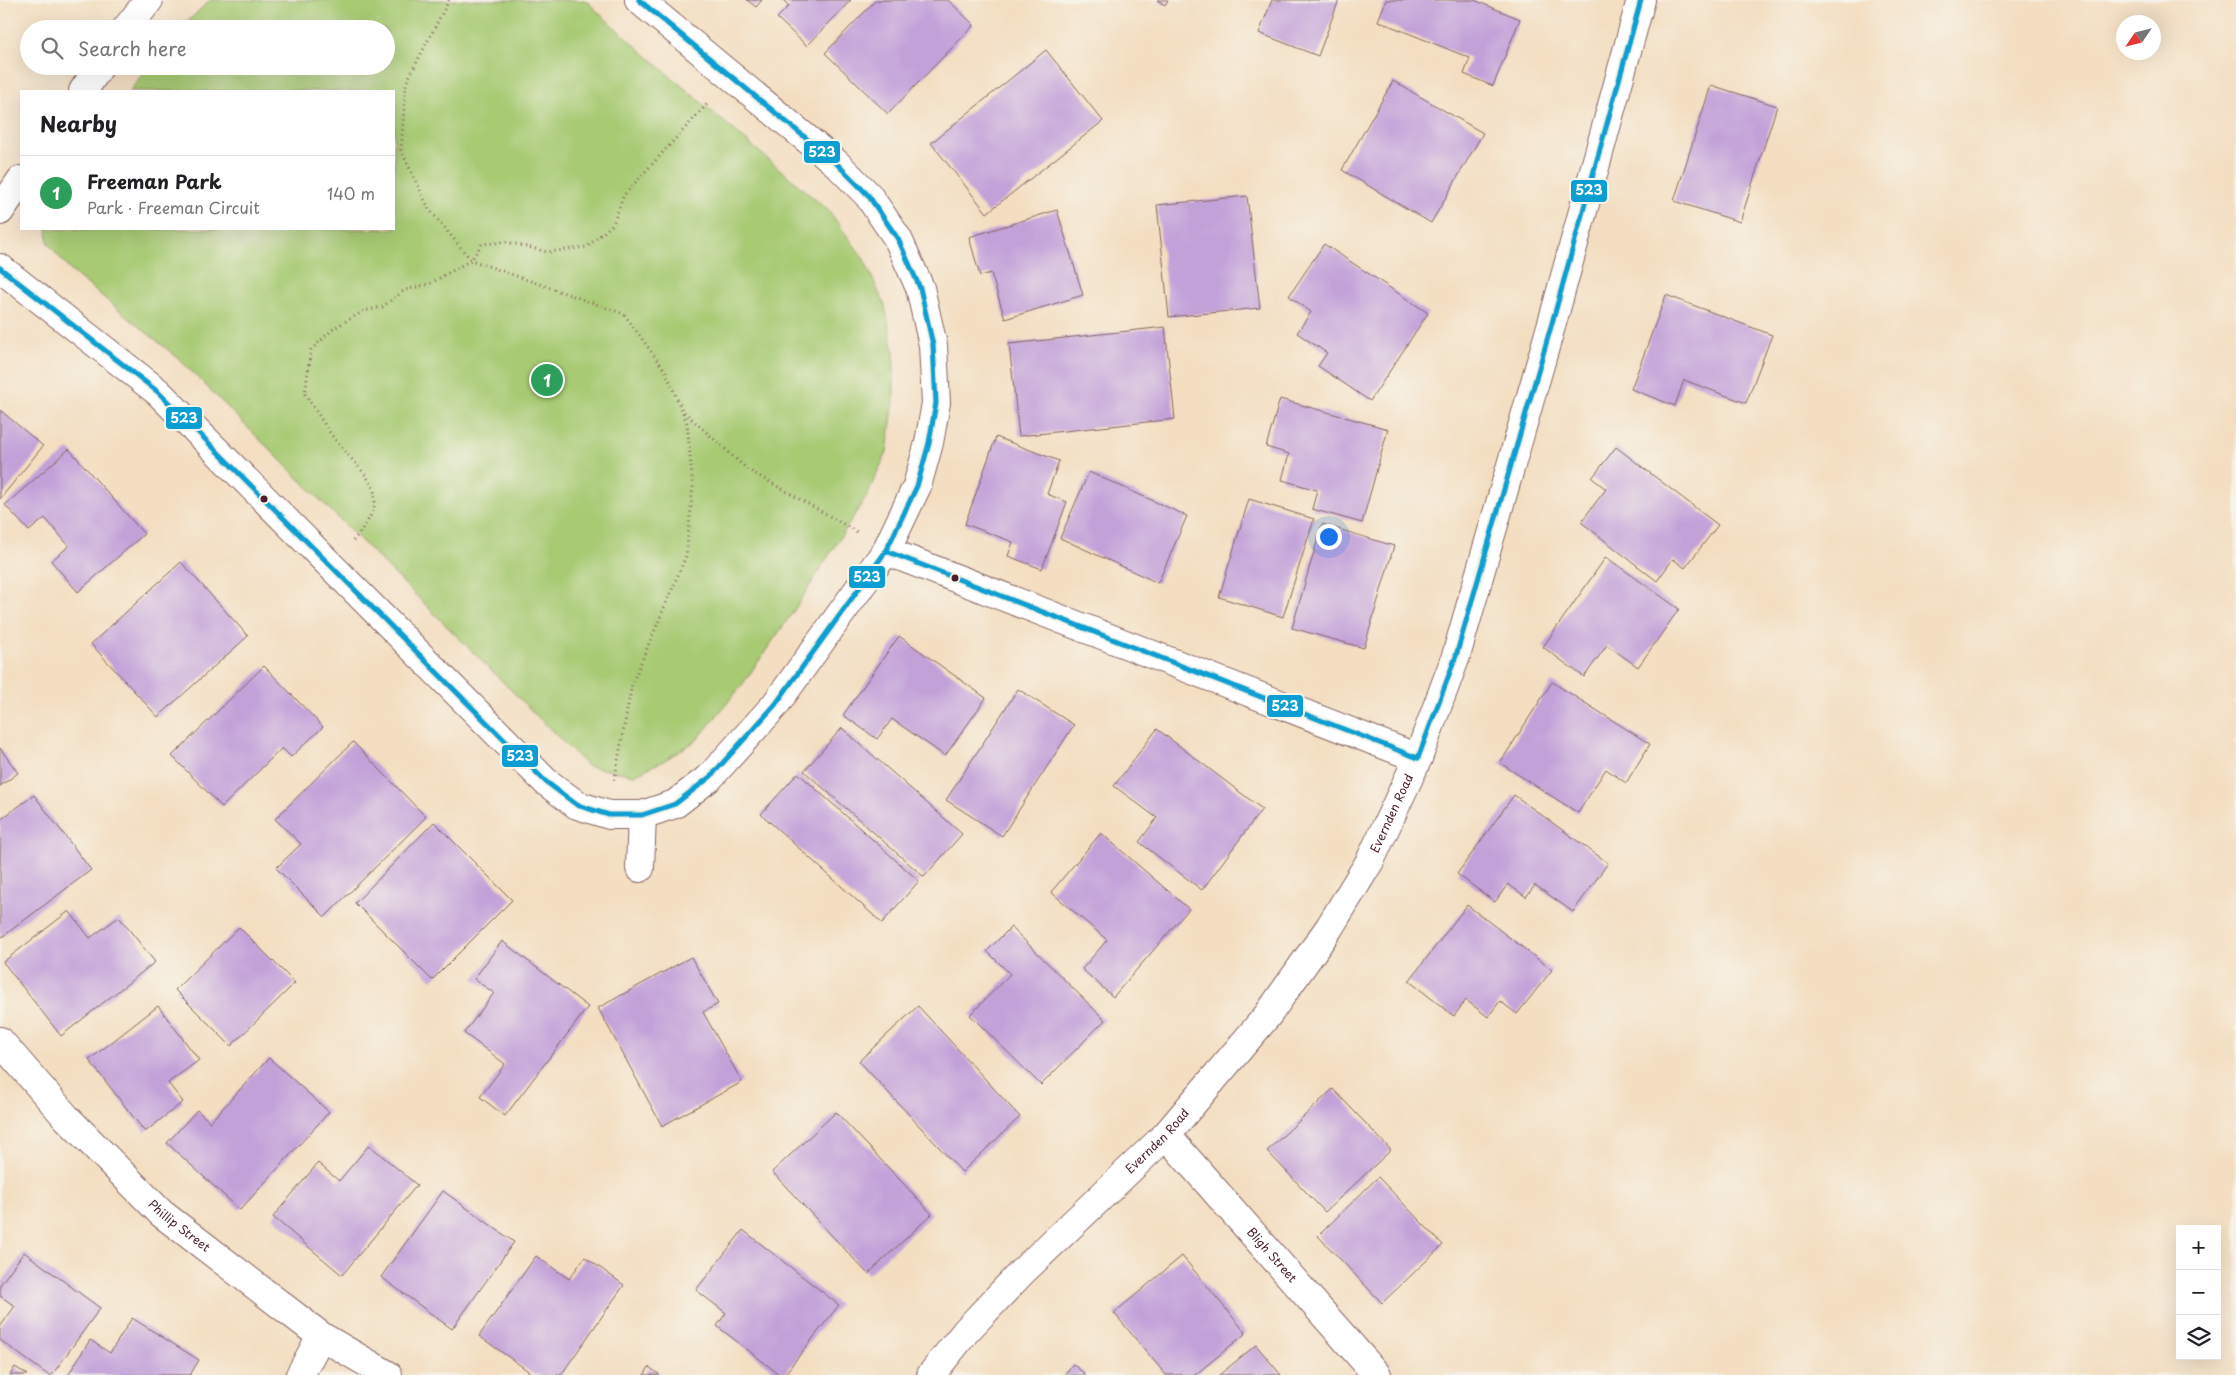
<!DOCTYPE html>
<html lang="en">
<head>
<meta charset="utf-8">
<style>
	body { margin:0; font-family:"Playpen Sans",sans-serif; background:#f6f6f6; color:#202124 }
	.controls { position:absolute; right:15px; bottom:15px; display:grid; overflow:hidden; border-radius:0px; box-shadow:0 5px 20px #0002 }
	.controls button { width:45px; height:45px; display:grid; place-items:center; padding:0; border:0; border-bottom:1px solid #e0e0e0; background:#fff; color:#202124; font:25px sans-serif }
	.compass { position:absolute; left:2116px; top:15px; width:45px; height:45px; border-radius:50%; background:#fff; box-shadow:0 5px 20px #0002; rotate:235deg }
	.you { position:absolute; left:1328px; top:536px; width:18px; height:18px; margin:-12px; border:4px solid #fff; border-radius:50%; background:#1a73e8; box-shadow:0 0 0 8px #1a73e833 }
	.badge { display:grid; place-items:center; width:32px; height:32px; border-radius:50%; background:#d1495b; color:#fff; font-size:16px; font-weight:700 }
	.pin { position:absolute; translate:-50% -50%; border:2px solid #fff; box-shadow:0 1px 5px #0006 }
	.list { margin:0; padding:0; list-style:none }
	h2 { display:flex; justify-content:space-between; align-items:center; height:65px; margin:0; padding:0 20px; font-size:21px }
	h2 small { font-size:16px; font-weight:400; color:#757577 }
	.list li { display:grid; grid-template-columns:32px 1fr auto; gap:15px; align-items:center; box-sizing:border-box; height:75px; padding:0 20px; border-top:1px solid #e0e0e0 }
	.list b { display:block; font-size:19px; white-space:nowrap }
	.list p { margin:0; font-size:16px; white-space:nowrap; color:#757577 }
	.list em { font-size:16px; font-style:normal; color:#757577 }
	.icon { flex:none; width:28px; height:28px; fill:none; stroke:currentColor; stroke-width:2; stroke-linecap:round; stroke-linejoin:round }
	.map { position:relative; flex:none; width:2236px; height:1375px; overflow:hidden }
	.search { position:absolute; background:#fff; box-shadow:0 5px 20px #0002; left:20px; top:20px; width:375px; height:55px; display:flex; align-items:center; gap:12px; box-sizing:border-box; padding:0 18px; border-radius:28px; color:#757577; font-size:19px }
	.panel { position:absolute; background:#fff; box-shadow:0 5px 20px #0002; left:20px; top:90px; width:375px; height:140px; border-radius:0px }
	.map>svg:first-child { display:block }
</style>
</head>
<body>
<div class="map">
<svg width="2236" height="1375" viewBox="0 0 2236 1375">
	<rect width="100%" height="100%" fill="#f7f3e8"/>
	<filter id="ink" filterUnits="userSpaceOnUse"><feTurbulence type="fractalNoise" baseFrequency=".02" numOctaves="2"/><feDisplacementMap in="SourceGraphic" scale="10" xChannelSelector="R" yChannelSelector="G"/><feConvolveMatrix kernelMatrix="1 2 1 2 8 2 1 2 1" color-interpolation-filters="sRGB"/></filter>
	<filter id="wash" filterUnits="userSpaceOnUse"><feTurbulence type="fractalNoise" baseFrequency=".0096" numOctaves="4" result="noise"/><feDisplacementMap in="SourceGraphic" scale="20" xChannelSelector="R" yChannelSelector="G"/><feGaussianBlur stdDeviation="1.12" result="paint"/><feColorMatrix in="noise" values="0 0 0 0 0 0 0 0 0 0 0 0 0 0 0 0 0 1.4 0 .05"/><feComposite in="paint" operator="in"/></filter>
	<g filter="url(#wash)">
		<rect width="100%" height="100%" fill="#f3dec1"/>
		<path fill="#a7ca73" stroke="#78744f" d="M210,0H586L603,17L669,75L829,211L864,259L885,306L894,353V401L887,452L867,495L795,609L742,685L697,740L665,760L634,775L587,766L178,358L71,271L48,243L47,229H394V91H130L148,66H386V29H180Z"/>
		<g id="blocks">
			<g fill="#c2a1d9">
				<path d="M747,0H762L756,7Z"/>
				<path d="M783,0H851L807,46L777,18L789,6Z"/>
				<path d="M876,0H948L974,25L888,114L825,53Z"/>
				<path d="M1157,0H1168L1165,5Z"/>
				<path d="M1272,0H1339L1318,56L1259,33Z"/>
				<path d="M1386,0H1474L1520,19L1493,86L1464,74L1470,58L1378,21Z"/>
				<path d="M1046,50L1103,121L987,213L931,143Z"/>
				<path d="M1393,81L1483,133L1431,223L1342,170Z"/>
				<path d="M1711,85L1777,106L1740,222L1674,201Z"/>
				<path d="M1247,196L1260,308L1169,317L1157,205Z"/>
				<path d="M1057,210L1083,295L1005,319L991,273L980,276L969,237Z"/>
				<path d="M1324,244L1428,313L1370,401L1318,366L1327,353L1297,333L1311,312L1289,296Z"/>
				<path d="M1666,295L1772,335L1746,403L1684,380L1675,406L1631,389Z"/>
				<path d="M1165,327L1175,419L1019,436L1009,344Z"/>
				<path d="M1280,399L1388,429L1362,523L1312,509L1317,490L1282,480L1289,454L1266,447Z"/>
				<path d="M0,410L43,446L0,499Z"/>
				<path d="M996,437L1059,461L1047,494L1067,502L1042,569L1008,556L1013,542L965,524Z"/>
				<path d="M1616,447L1718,525L1685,568L1673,559L1657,581L1581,522L1606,489L1592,478Z"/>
				<path d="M69,449L144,534L78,592L51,561L69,546L45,518L29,531L5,505Z"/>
				<path d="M1089,472L1187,516L1158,583L1060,538Z"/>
				<path d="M1249,499L1314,519L1283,617L1219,597Z"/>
				<path d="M1322,524L1394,546L1364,648L1292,628Z"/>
				<path d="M1606,557L1679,609L1638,667L1607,645L1584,677L1543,647Z"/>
				<path d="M181,562L248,636L158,717L91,644Z"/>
				<path d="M899,636L986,698L945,756L892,719L877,739L843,715Z"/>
				<path d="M264,666L323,727L291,757L282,748L222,807L172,756Z"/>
				<path d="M1552,682L1650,744L1626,783L1606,769L1578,813L1500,763Z"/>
				<path d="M1018,689L1074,725L1002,836L946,800Z"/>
				<path d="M842,728L962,834L924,877L804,771Z"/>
				<path d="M1157,729L1262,809L1202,890L1139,842L1157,818L1114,786Z"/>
				<path d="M353,742L426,817L325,917L276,868L301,844L275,819Z"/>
				<path d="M0,748L18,773L0,786Z"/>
				<path d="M798,773L919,881L882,923L761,814Z"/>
				<path d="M34,795L91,870L2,937L0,935V820Z"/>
				<path d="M1514,795L1608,863L1573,912L1535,885L1526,897L1508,884L1495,902L1457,874Z"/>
				<path d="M434,822L512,900L432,980L355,903Z"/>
				<path d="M1101,833L1189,909L1113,997L1082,969L1107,940L1051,892Z"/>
				<path d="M1467,905L1552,970L1517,1014L1500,1001L1488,1017L1466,1000L1454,1016L1409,981Z"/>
				<path d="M69,911L90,938L119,917L155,962L61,1036L3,962Z"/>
				<path d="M239,927L295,983L231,1046L175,990Z"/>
				<path d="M1011,927L1105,1020L1041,1085L970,1015L1010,974L987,951Z"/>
				<path d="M502,941L588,1007L505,1116L480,1097L505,1064L464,1033L494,993L474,979Z"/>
				<path d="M691,957L718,1004L703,1012L742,1082L662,1126L598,1008Z"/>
				<path d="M158,1006L199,1060L168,1083L183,1102L145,1132L89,1060Z"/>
				<path d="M918,1006L1020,1117L962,1172L859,1061Z"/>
				<path d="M269,1058L329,1112L240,1210L167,1143L197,1110L210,1122Z"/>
				<path d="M1333,1089L1391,1150L1325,1212L1267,1151Z"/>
				<path d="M836,1112L932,1214L868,1274L772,1172Z"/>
				<path d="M369,1145L417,1185L342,1275L273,1217L318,1163L339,1181Z"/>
				<path d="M1378,1177L1443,1245L1382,1303L1318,1236Z"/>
				<path d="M443,1191L514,1242L452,1329L381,1277Z"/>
				<path d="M743,1230L839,1305L784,1375H780L717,1326L726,1313L696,1290Z"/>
				<path d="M24,1252L100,1308L52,1375H48L0,1340V1327L15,1306L0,1296V1285Z"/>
				<path d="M536,1256L569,1279L585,1257L624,1285L561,1375H534L479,1336Z"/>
				<path d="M1182,1256L1246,1333L1195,1375H1166L1114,1313Z"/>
				<path d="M132,1318L199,1360L190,1375H68L90,1340L110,1353Z"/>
				<path d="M1256,1345L1281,1375H1219Z"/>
				<path d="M1073,1364L1086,1375H1064Z"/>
				<path d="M15,1367L28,1375H10Z"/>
				<path d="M649,1367L660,1375H644Z"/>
			</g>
		</g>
	</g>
	<g filter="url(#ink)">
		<use href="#blocks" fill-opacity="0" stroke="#856260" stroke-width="1"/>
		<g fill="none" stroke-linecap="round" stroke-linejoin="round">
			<g stroke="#856260" stroke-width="30">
				<g id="minor">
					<path d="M126,29L149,0"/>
					<path d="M83,91L100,66"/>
					<path d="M0,211L21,180"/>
					<path d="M0,268L158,392L545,781L577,805L609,815H642L675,804L710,777L775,705L886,551L917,486L929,443L936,403L933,345L920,288L898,239L868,195L836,163L639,0"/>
					<path d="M886,551L1418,758"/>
					<path d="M640,868L642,815"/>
					<path id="s1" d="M0,1041L66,1117L161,1213L321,1336L388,1375"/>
					<path id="s2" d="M1166,1135L1377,1375"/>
					<path d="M300,1375L321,1336"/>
				</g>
			</g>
			<g stroke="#856260" stroke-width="30">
				<g id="tertiary">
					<path id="s3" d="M931,1375L966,1331L1021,1273L1166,1135L1267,1016L1329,928L1370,861L1418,758L1456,656L1556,309L1641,0"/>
				</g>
			</g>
			<g stroke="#856260" stroke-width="3" stroke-dasharray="1 4" stroke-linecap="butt">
				<path d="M449,0L406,83L401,150L429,209L471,260L624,314L666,372L687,423L693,487L686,556L632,684L614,782"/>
				<path d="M684,412L747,469L859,533"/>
				<path d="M353,541C395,491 370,483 337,442C325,427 316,410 305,394L311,350L334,328L364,311L382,307L405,290L429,284L471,260L482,244L507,242L548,252L587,247L613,224L624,195L709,102"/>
			</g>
			<use href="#minor" stroke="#fff" stroke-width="28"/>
			<use href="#tertiary" stroke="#fff" stroke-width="28"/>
			<g stroke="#f7f3e8" stroke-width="9">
				<g id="bus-1">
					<path d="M0,268L158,392L545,781L577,805L609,815H642L675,804L710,777L775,705L886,551L917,486L929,443L936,403L933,345L920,288L898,239L868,195L836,163L639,0"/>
					<path d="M886,551L1418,758"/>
					<path d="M1418,758L1456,656L1556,309L1641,0"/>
				</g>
			</g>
			<use href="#bus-1" stroke="#0b9ed2" stroke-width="5"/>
		</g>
	</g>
	<g fill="#4a1f2b" stroke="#f7f3e8" stroke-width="2">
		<circle cx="264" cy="499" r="4.5"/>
		<circle cx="955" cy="578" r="4.5"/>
	</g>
	<g text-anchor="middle" stroke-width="4" stroke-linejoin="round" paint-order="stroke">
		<g font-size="12" fill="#4a1f2b" stroke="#f7f3e8">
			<text dy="4" stroke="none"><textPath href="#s3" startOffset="731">Evernden Road</textPath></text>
			<text dy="4" stroke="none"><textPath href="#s3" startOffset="326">Evernden Road</textPath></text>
			<text dy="4" stroke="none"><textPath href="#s1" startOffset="258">Phillip Street</textPath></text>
			<text dy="4" stroke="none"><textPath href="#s2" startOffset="160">Bligh Street</textPath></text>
		</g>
	</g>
	<g stroke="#f7f3e8" stroke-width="2">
		<rect x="803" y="140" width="38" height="24" rx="5" fill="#0b9ed2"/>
		<rect x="1570" y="179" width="38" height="24" rx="5" fill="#0b9ed2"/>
		<rect x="165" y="406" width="38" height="24" rx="5" fill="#0b9ed2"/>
		<rect x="848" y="565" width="38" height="24" rx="5" fill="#0b9ed2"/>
		<rect x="1266" y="694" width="38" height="24" rx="5" fill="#0b9ed2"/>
		<rect x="501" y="744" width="38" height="24" rx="5" fill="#0b9ed2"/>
	</g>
	<g font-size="14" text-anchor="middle" font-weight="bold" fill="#fff">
		<text x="822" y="157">523</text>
		<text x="1589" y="195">523</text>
		<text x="184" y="423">523</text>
		<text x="867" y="582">523</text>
		<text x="1285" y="711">523</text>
		<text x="520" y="761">523</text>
	</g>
</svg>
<div class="controls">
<button>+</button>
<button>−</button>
<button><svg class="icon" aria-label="layers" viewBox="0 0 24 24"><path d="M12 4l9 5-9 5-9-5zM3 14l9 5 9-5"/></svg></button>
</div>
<svg class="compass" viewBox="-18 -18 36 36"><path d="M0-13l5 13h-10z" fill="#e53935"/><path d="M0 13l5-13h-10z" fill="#757577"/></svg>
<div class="you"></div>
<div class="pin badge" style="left:547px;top:380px;background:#2e9e5b">1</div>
<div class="search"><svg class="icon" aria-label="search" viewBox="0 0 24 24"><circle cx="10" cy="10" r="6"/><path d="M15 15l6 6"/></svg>Search here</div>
<section class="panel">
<h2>Nearby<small></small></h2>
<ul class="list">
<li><span class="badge" style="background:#2e9e5b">1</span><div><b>Freeman Park</b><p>Park · Freeman Circuit</p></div><em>140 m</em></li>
</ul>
</section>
</div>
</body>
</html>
